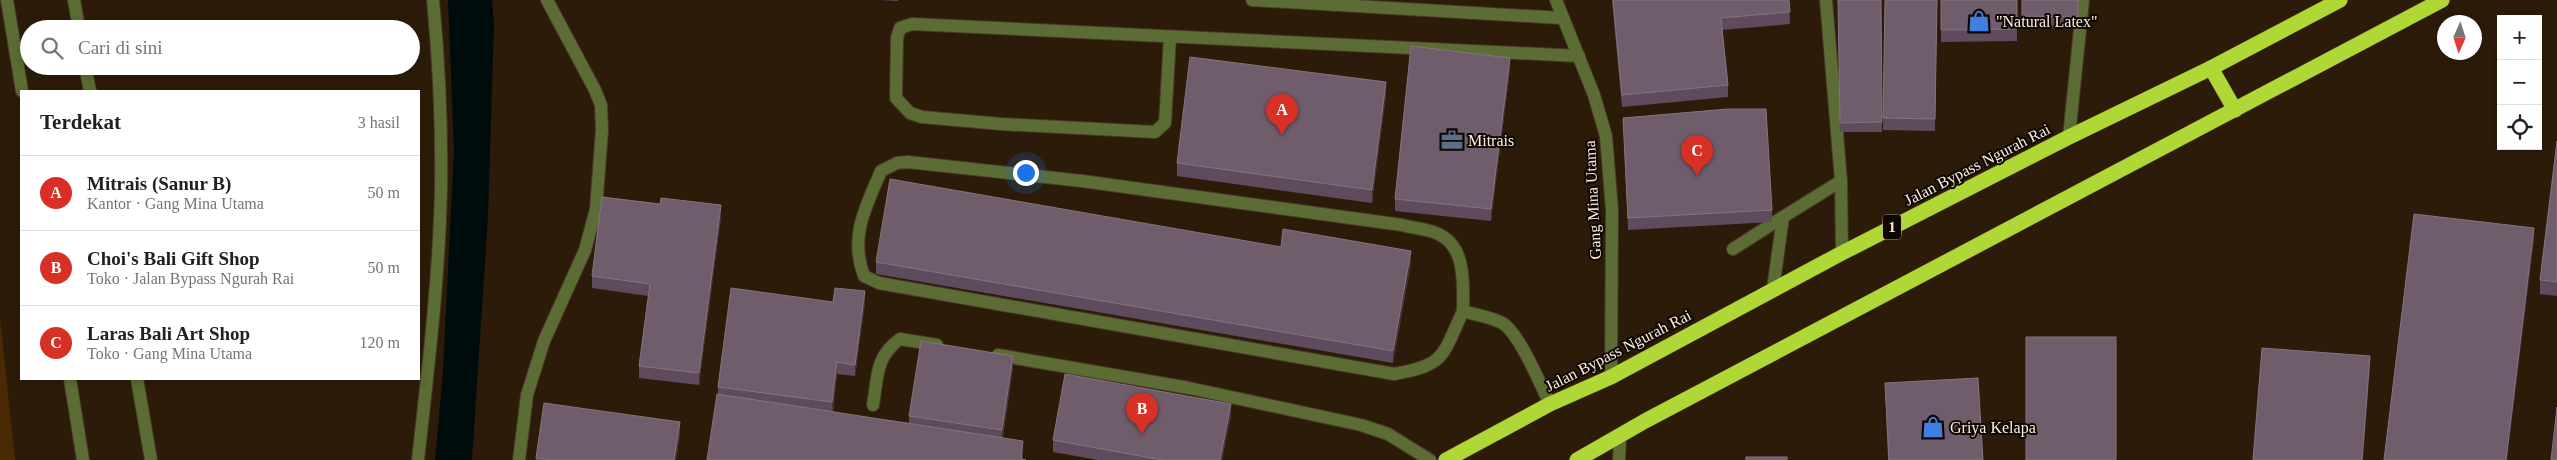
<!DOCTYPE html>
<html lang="id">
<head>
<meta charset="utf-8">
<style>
	body { margin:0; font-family:"Times New Roman",serif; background:#f2f2f2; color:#202124 }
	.controls { position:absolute; right:15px; top:15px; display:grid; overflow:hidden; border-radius:0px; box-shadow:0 2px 8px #0003 }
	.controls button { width:45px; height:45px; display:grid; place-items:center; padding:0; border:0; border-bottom:1px solid #e0e0e0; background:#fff; color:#202124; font:25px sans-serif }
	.compass { position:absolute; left:2437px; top:15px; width:45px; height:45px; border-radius:50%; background:#fff; box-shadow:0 2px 8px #0003; rotate:183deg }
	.you { position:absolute; left:1025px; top:172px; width:18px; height:18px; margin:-12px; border:4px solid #fff; border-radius:50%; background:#1a73e8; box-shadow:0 0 0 8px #1a73e833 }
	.badge { display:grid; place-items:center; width:32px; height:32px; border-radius:50%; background:#d93025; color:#fff; font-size:16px; font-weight:700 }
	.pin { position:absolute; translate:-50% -41px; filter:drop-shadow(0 1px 2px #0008) }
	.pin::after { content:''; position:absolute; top:26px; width:18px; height:15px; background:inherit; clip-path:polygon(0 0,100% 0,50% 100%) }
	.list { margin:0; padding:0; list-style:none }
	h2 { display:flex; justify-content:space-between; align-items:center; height:65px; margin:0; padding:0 20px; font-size:21px }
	h2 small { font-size:16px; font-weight:400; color:#757577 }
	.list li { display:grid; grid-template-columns:32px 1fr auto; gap:15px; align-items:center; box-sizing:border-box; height:75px; padding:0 20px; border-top:1px solid #e0e0e0 }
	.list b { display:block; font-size:19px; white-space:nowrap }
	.list p { margin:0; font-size:16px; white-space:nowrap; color:#757577 }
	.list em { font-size:16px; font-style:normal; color:#757577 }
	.icon { flex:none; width:28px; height:28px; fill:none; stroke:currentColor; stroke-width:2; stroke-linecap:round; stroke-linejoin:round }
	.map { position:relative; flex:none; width:2557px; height:460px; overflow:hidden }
	.search { position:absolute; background:#fff; box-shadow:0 2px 8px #0003; left:20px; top:20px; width:400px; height:55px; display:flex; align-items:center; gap:12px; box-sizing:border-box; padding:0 18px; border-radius:28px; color:#757577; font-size:19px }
	.panel { position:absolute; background:#fff; box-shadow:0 2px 8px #0003; left:20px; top:90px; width:400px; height:290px; border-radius:0px }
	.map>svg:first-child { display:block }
</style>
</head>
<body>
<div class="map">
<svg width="2557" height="460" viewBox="0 0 2557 460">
	<rect width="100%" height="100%" fill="#2c1b08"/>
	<path fill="#492a05" d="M0,318L15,460H0Z"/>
	<path fill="#000c0c" d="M448,0H492L494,24L488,216L472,460H435L443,372L454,151Z"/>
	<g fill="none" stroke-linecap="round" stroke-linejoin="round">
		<g stroke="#493927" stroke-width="14">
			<g id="minor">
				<path d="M7,0L22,91"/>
				<path d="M74,0L79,29"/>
				<path d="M1252,0L1561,18"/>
				<path d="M1556,0L1594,95L1606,136L1612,210L1611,377"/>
				<path d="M1826,0L1841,181L1842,253"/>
				<path d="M1170,37L1165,123L1155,132L1001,124L922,117L910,113L896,98L897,38L900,28L912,24L1579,56"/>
				<path d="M85,66L90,91"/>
				<path d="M2069,137L2083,0"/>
				<path d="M1733,249L1783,217"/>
				<path d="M1773,289L1783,217L1841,181"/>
				<path d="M1463,311C1463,284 1467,245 1436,233C1426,229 1413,228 1402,225L1082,181L908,162L897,163L881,171C866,207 849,236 864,276L879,283L1394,374C1446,365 1442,356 1463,311C1476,315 1492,317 1504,324C1521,337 1540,384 1550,404"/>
				<path d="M998,355L1189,388L1361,425L1388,434L1430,460"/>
				<path d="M70,379L83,460"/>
				<path d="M137,379L151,460"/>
				<path d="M873,405C878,376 875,357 900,339L937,345"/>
				<path d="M418,460C428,370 439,279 441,189C442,126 439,63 433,0"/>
				<path d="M519,460L527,395L544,341L585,250L596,209L602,130L601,105L595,90L547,0"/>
				<path d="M1619,460L1620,438"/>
			</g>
		</g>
		<g stroke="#493927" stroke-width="16">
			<g id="highway">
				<path d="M2211,68L2235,110"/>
				<path d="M1446,460L1550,404L1611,377L1842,253L2069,137L2211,68L2340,0"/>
				<path d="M1577,460L1645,421L2442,0"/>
			</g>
		</g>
		<use href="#minor" stroke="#5b6c34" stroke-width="12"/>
		<use href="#highway" stroke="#afd837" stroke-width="15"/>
	</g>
	<g fill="#5e4b5d">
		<path d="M879,0H898V1Z"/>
		<path d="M1612,0H1789L1790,24L1722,30L1728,85V97L1622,107Z"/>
		<path d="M1838,0H1881L1882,132H1840Z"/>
		<path d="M1885,0H1937L1935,131L1883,130Z"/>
		<path d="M1941,0H2017V41L1941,42Z"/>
		<path d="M2022,0H2078V29L2022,28Z"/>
		<path d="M1510,70L1491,221L1395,211V199Z"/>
		<path d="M1386,95L1372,203L1177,176V163Z"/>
		<path d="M1623,118L1772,210V222L1628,230Z"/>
		<path d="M2557,141V296L2540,294V280Z"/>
		<path d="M721,217L699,385L639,378V366L648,296L592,288V276Z"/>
		<path d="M1281,247L1411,263L1393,363L876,274V262Z"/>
		<path d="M833,302L865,303L855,376L837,374L833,412L909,423V416L1013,368L1003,437L1023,454V459L718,394V387Z"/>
		<path d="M1885,383L1983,460H1888Z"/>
		<path d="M1231,416L1222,460H1098L1053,452V440Z"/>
		<path d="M680,434L676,460H536V458Z"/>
	</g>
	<g fill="#433135">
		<path d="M1510,58V70L1491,221V209Z"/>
		<path d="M1386,82V95L1372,203V190Z"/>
		<path d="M721,205V217L699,385V373Z"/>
		<path d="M2534,228V241L2507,460H2506Z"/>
		<path d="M1411,251V263L1393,363V351Z"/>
		<path d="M865,291V303L855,376V365Z"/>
		<path d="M1013,356V368L1002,442V430Z"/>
		<path d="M2370,356V368L2363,460H2362Z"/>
		<path d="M837,362V374L832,414V402Z"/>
		<path d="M1231,404V416L1222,460H1220Z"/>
		<path d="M680,422V434L676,460H674Z"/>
		<path d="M1023,441V454L1022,460H1021Z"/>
	</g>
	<g fill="#6f5d6b" stroke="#85747e">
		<path d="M1613,0H1789L1790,12L1721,18L1728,85L1622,95Z"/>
		<path d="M1838,0H1881L1882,122L1840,123Z"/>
		<path d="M1885,0H1937L1935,119L1883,118Z"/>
		<path d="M1941,0H2017V29L1941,30Z"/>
		<path d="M2022,0H2078V17L2022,16Z"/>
		<path d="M1411,46L1510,58L1491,209L1395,199Z"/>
		<path d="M1190,57L1386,82L1372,190L1177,163Z"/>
		<path d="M1728,109H1766L1772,210L1628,218L1623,118Z"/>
		<path d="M2557,141V282L2540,280Z"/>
		<path d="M890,179L1281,247L1283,229L1411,251L1393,351L876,262Z"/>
		<path d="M602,197L660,204L661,198L721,205L699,373L639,366L650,284L592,276Z"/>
		<path d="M2414,214L2534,228L2506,460H2384Z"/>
		<path d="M731,288L833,302L835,288L865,291L855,365L837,362L832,402L718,387Z"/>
		<rect x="2026" y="337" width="90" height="123"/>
		<path d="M921,341L1013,356L1002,430L909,416Z"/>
		<path d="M2262,348L2370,356L2362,460H2253Z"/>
		<path d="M1065,374L1231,404L1220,460H1162L1053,440Z"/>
		<path d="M1978,378L1983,460H1889L1885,383Z"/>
		<path d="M717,394L1023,441L1021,459L1026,460H707Z"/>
		<path d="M544,403L680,422L674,460H553L536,458Z"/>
		<path d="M2557,407V460H2551Z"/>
		<rect x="1746" y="457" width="41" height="3"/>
	</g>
	<defs>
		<g id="shop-bare" transform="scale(1.725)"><path d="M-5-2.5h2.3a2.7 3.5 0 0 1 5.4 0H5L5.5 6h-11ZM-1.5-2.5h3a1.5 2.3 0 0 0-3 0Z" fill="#3f7fe0" stroke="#0f0702" stroke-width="2.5" paint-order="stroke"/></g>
		<g id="office-bare" transform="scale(1.725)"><path d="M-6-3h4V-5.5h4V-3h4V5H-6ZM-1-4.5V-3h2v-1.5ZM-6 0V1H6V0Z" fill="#5c6f8a" stroke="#0f0702" stroke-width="2.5" paint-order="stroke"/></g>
	</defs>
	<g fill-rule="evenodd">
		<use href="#shop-bare" x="1979" y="21"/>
		<use href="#office-bare" x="1452" y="140"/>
		<use href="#shop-bare" x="1933" y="427"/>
	</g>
	<g text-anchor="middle" stroke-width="4" stroke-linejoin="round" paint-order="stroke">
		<rect fill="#0f0702" stroke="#b4a9a0" stroke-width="1" x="1883" y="214.5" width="18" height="25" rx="4"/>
		<g font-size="15" font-weight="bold" fill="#fbefe3">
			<text x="1892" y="232">1</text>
		</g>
		<g font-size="16" fill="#fbefe3" stroke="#0f0702" text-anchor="start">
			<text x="1996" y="27">"Natural Latex"</text>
			<text x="1468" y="146">Mitrais</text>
			<text x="1950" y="433">Griya Kelapa</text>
		</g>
		<g font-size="16" fill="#fbefe3" stroke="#0f0702">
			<text transform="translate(1977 164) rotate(-27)" y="6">Jalan Bypass Ngurah Rai</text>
			<text transform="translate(1592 200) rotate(-93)" y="6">Gang Mina Utama</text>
			<text transform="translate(1618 350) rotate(-27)" y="6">Jalan Bypass Ngurah Rai</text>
		</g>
	</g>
</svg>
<div class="controls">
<button>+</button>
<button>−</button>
<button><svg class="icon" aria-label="locate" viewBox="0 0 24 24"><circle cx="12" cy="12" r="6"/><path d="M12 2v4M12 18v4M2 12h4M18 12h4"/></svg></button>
</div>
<svg class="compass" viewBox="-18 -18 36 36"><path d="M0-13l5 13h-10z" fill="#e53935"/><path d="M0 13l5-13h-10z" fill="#757577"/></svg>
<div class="you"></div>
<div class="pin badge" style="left:1282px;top:135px">A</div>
<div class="pin badge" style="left:1142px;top:434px">B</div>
<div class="pin badge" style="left:1697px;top:176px">C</div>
<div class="search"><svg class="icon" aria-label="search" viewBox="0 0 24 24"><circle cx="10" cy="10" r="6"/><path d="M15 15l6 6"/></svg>Cari di sini</div>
<section class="panel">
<h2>Terdekat<small>3 hasil</small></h2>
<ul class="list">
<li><span class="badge">A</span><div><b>Mitrais (Sanur B)</b><p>Kantor · Gang Mina Utama</p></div><em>50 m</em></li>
<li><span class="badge">B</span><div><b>Choi's Bali Gift Shop</b><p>Toko · Jalan Bypass Ngurah Rai</p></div><em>50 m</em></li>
<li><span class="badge">C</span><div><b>Laras Bali Art Shop</b><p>Toko · Gang Mina Utama</p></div><em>120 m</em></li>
</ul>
</section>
</div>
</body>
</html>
